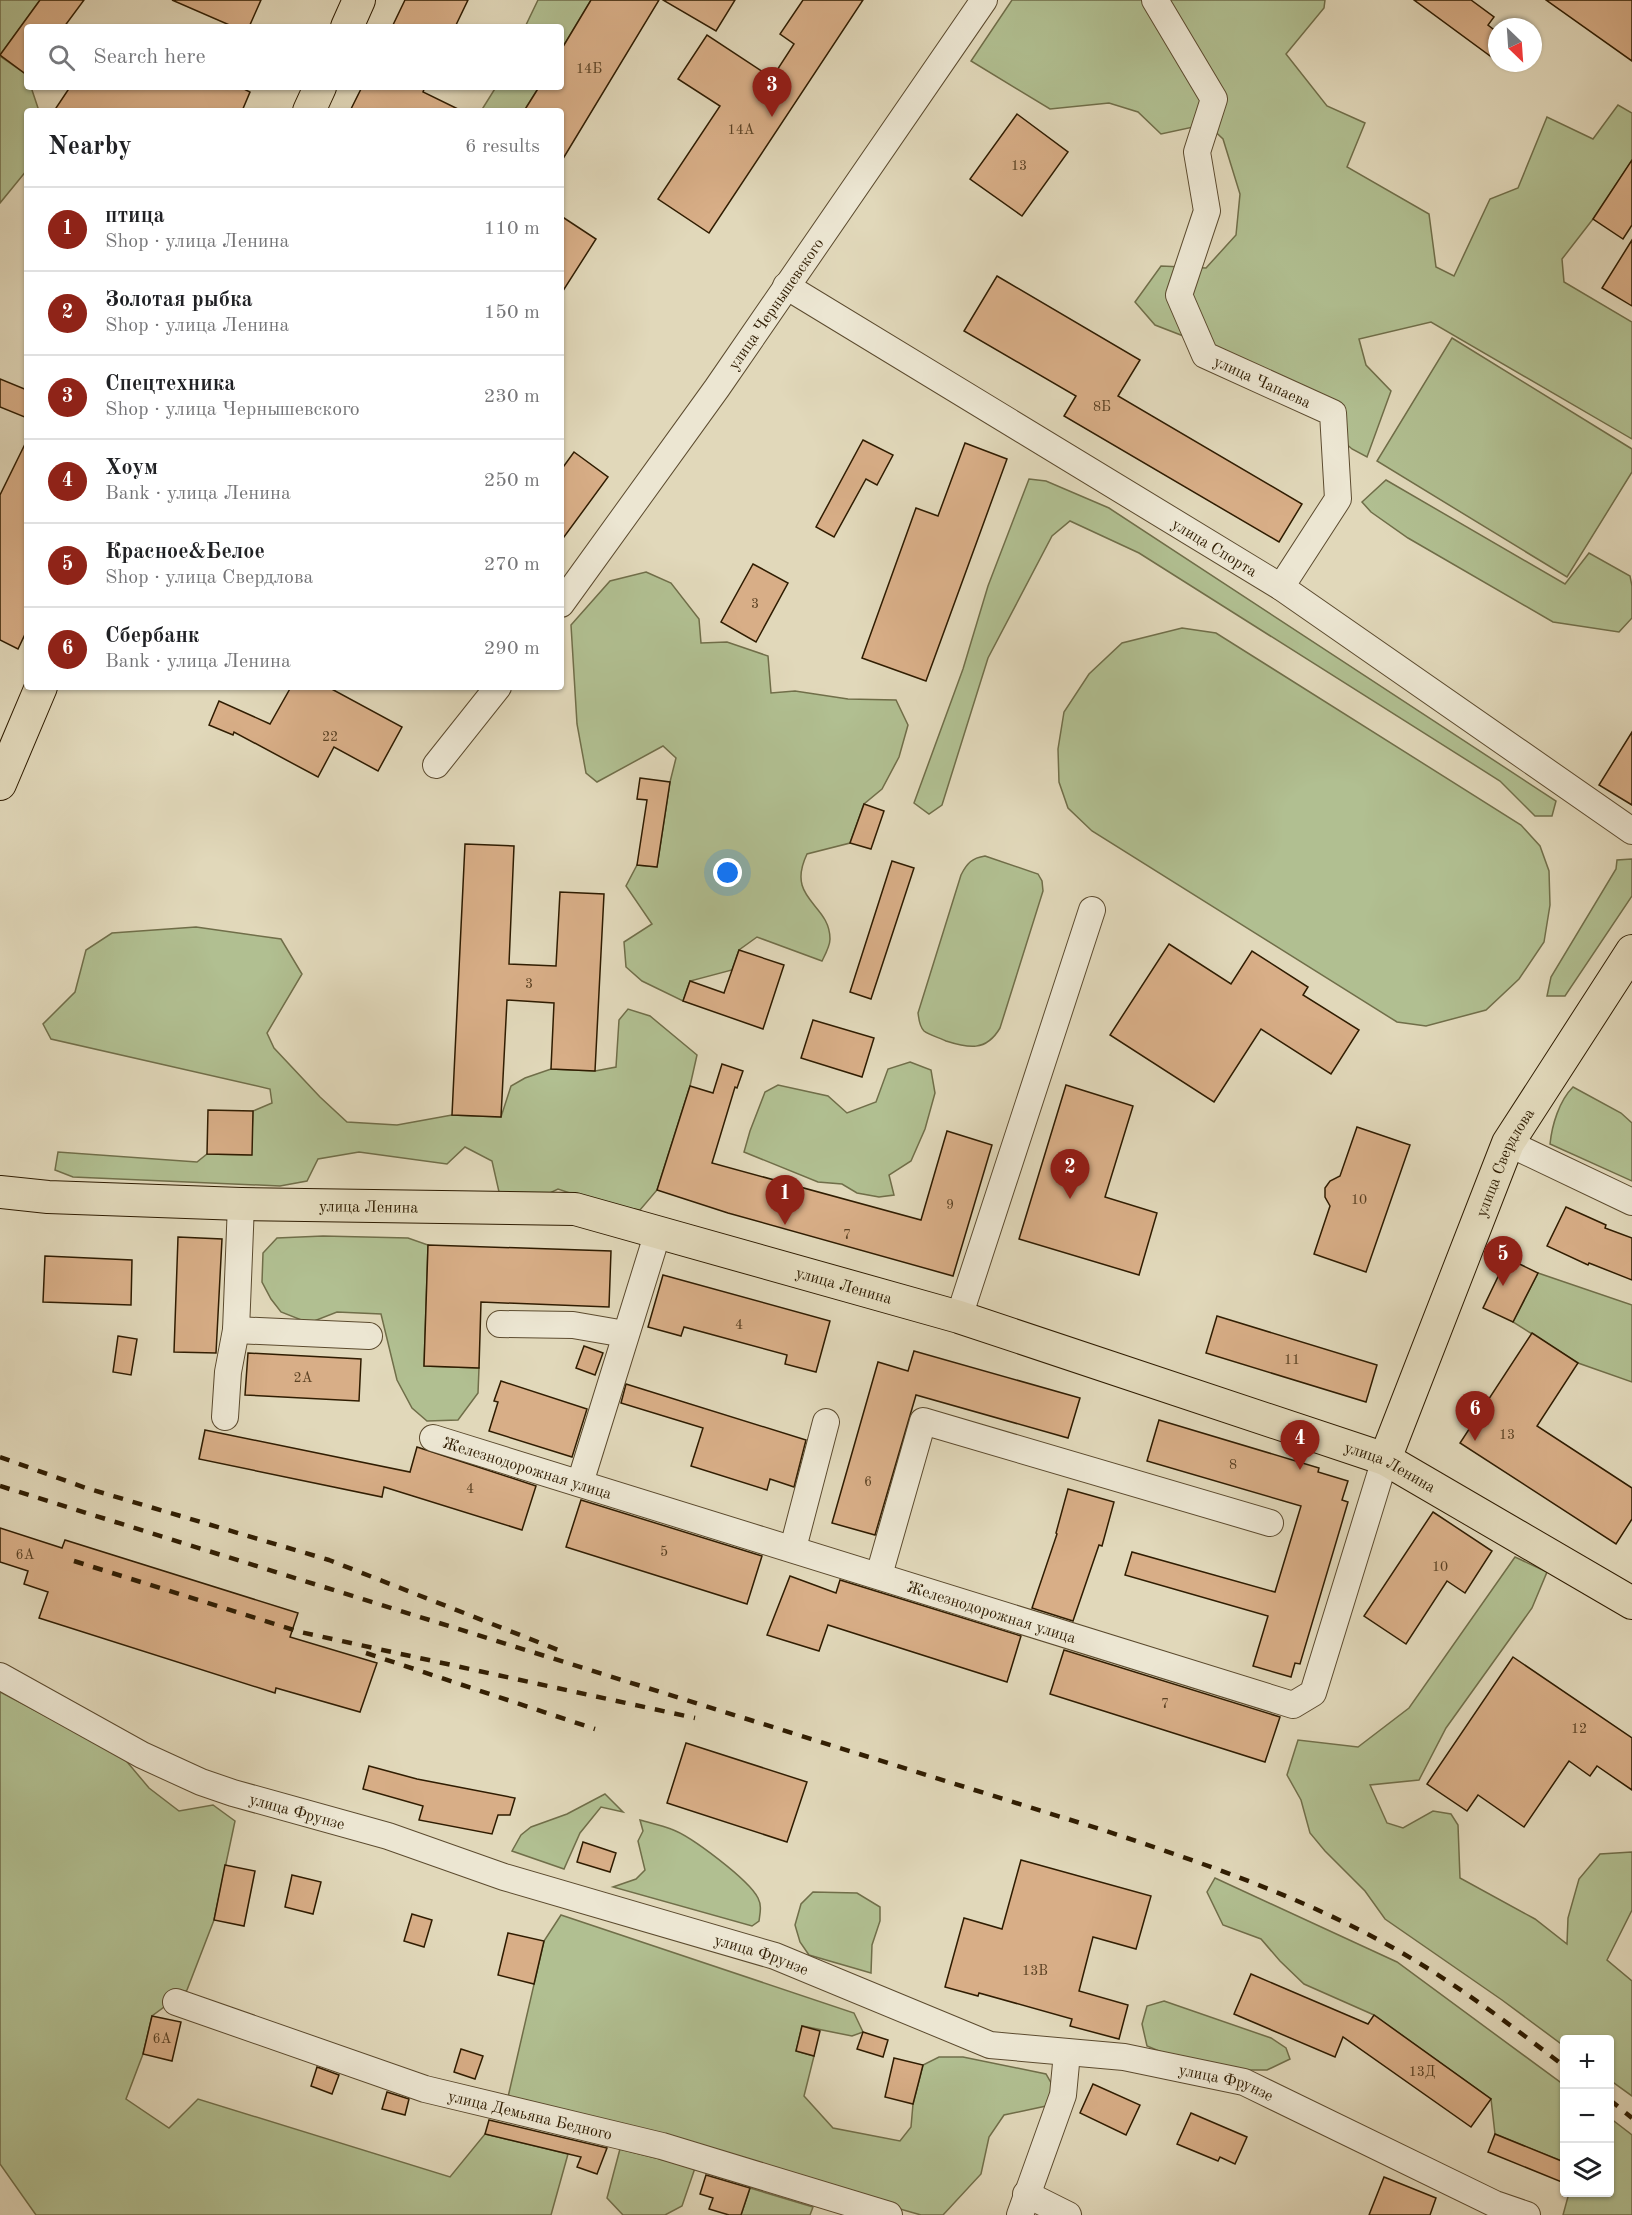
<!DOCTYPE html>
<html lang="en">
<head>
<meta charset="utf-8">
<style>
	body { margin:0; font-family:"Old Standard TT",serif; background:#f6f6f6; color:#202124 }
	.controls { position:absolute; right:18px; bottom:18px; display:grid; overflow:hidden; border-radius:6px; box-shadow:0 2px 4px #0004 }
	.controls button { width:54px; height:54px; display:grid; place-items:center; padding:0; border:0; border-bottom:2px solid #e0e0e0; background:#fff; color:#202124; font:30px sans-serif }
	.compass { position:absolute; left:1488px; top:18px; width:54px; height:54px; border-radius:50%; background:#fff; box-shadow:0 2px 4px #0004; rotate:155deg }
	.you { position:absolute; left:728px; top:873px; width:21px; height:21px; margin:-15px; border:4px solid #fff; border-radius:50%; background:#1a73e8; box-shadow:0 0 0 9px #1a73e833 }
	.badge { display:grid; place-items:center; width:39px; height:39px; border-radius:50%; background:#8f2418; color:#fff; font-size:20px; font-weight:700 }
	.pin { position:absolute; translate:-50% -50px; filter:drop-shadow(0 2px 3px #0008) }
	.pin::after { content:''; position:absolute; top:32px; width:21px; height:18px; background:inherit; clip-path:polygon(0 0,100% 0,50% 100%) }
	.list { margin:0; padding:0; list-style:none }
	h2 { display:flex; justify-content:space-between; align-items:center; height:78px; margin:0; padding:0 24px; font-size:26px }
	h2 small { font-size:20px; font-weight:400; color:#757577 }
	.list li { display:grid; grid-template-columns:39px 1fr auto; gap:18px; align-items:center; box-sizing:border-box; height:84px; padding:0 24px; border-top:2px solid #e0e0e0 }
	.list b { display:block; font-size:22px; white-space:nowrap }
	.list p { margin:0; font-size:20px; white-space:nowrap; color:#757577 }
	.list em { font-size:20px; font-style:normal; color:#757577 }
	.icon { flex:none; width:33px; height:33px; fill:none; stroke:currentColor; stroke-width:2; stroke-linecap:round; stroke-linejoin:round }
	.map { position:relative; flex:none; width:1632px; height:2215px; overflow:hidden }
	.search { position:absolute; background:#fff; box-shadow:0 2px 4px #0004; left:24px; top:24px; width:540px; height:66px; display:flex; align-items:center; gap:15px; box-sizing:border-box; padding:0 21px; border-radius:6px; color:#757577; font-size:22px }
	.panel { position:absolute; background:#fff; box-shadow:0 2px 4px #0004; left:24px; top:108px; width:540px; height:582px; border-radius:6px }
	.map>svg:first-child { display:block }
</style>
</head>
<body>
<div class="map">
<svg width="1632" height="2215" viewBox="0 0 1632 2215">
	<rect width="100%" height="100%" fill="#e1d8ba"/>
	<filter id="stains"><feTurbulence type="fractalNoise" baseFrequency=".00333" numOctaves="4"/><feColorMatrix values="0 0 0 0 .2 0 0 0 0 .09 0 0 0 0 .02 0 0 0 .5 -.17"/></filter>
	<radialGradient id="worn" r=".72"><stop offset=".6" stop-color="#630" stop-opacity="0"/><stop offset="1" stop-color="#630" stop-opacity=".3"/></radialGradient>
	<g fill="#b1bf91" stroke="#706e49" stroke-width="1.5">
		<path d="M0,0H40L0,55Z"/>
		<path d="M538,0H591L561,50V27H525Z"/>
		<path d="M1012,0H1325L1324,8L1286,54L1327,106L1365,123L1347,167L1429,214L1436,267L1454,276L1490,199L1518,188L1547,117L1593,139L1618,105L1632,113V160L1593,219L1562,259L1564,282L1632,322V439L1431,322L1359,339L1366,365L1391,391L1367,457L1352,449L1287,391L1248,361L1155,325L1135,302L1161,266L1206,268L1236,235L1240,194L1223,139L1207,124L1161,134L1138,112L1109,103L1050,109L971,61Z"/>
		<path d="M0,56L27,75V87H31L39,111H27V170L0,203Z"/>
		<path d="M496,87H539L524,111H481Z"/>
		<path d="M1452,338L1632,449V472L1567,577L1377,461Z"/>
		<path d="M1029,479L1046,481L1109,508L1556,801L1552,816H1535L1500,781L1139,553L1070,521L1052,536L988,658L942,805L929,814L914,803L963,669L988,586Z"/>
		<path d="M1386,480L1565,584L1589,553L1630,576L1632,586V618L1619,632L1553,622L1408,538L1371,512L1362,502Z"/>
		<path d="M646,572L671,583L699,619L701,643L727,642L768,656L771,693L795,691L848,699L896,700L908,725L899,757L882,789L864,804L850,843L807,854C785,900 830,903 830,939C830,946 825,955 822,961L757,937L739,950L732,970L690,981L683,1001L642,981L626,967L624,942L652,924L626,886L637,865L657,867L670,782L676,758L663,746L597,782L586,773L577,724L571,625L610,581Z"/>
		<path d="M1182,628L1216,633L1521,825L1540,846L1549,871L1550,905L1544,942L1519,979L1486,1010L1426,1026L1397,1022L1092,831L1068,808L1059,782L1058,749L1064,712L1089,674L1122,643Z"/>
		<path d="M985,856L1038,874L1042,881L1043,891L1000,1028C986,1052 968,1048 946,1041C940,1038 929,1035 924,1031C919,1026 919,1019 918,1013L961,875C967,863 972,858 985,856Z"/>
		<path d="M1632,859V896L1565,996H1547L1551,977L1616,869L1617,860Z"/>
		<path d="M196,927L281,939L302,974L267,1033L274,1048L320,1097L347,1122L397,1125L452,1115L501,1117L511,1086L525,1078L551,1069L595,1071L616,1067L619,1020L628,1009L650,1016L697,1055L690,1086L657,1190L640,1210L603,1204L558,1189L531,1202L499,1192L492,1161L465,1147L447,1164L359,1152L318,1159L307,1181L280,1186L73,1177L55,1170L58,1152L197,1162L207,1154L251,1155L253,1111L272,1103L270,1089L51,1039L43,1024L75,992L86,950L112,933Z"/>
		<path d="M910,1062L931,1070L935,1093L925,1129L911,1161L889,1175L894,1195L879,1197L857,1193L842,1184L818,1182L744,1152L750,1131L765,1092L778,1085L828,1096L847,1113L876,1102L888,1069Z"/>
		<path d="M1573,1087L1621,1113L1632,1123V1181L1550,1144C1552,1125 1559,1101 1573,1087Z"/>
		<path d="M323,1236L408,1238L428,1245L424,1366L479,1368L478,1393L458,1420L427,1421L412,1408L397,1380L381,1314L337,1312L309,1323L281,1312L271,1299L262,1282L263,1253L277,1238Z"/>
		<path d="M1538,1273L1632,1305V1382L1578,1363L1513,1322Z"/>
		<path d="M1515,1557L1547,1572L1532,1608L1446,1728L1419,1780L1370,1785L1387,1823L1403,1828L1433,1811L1451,1814L1458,1825L1460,1878L1535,1919L1567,1944L1568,1918L1579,1879L1600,1854L1632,1852V1910L1607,1960L1632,1981V2096L1610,2080V2040H1564V2046L1502,2000L1385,1919L1365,1891L1325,1851L1310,1833L1301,1800L1287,1775L1298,1740L1358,1747L1409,1708Z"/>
		<path d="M0,1692L123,1757L149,1788L179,1811L213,1805L235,1821L214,1920L187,1990L152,2016L143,2054L126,2099L169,2128L198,2099L450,2177L485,2134L568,2154L551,2215H36L0,2164Z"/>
		<path d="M605,1794L623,1812L601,1807L580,1833L564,1869L512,1851L521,1835L531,1827L567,1814Z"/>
		<path d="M640,1820C650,1823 661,1825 671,1829C691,1836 749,1880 758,1898C762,1906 760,1913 759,1921L752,1926L613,1887L636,1879L645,1870L638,1841L643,1831Z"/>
		<path d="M1215,1878L1397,1962L1564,2085V2162L1495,2134L1491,2099L1374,2015L1304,1984L1280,1961L1261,1939L1223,1925L1207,1892Z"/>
		<path d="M813,1892L857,1893L880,1907V1921L872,1945L871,1973L809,1955L800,1942L795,1925L801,1904Z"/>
		<path d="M561,1915L854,2013L863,2032L852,2036L802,2026L796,2051L814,2056L804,2096L833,2128L900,2141L911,2127L913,2104L923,2065L939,2057H963L1046,2074L1054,2088L1046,2106L1004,2115L989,2137L981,2174L943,2215H921L508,2097L544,1941Z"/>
		<path d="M1164,2001L1271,2038L1286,2048L1290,2059L1267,2070H1219L1183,2061L1147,2046L1142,2024L1147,2006Z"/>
		<path d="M1610,2118L1632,2135V2215H1563L1569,2193L1610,2192Z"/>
		<path d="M620,2149L695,2168L682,2206L665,2215H623L607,2198Z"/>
		<path d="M750,2188L813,2207L810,2215H741Z"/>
	</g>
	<g fill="#d8ae87" stroke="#2f1c01" stroke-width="1.5">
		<path d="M40,0H84L64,27H27V75L0,55Z"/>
		<path d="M172,0H261L249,27H234Z"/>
		<path d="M405,0H468L455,27H392Z"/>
		<path d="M591,0H659L561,162V111H524L539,87H561V50Z"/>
		<path d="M663,0H735L716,31Z"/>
		<path d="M803,0H863L709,233L658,199L720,106L678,79L707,35L772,78L794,44L780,34Z"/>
		<path d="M1414,0H1471L1494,17L1488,25L1497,32V61Z"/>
		<path d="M1546,0H1632V61Z"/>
		<path d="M70,87H240L250,92L242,111H54Z"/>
		<path d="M362,87H425L423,92L462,111H350Z"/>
		<path d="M1017,114L1068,152L1022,216L970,179Z"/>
		<path d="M1632,160V225L1623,239L1593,219Z"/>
		<path d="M561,216L596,239L561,294Z"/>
		<path d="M1632,240V306L1602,288Z"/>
		<path d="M997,276L1140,360L1118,396L1302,504L1279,542L1064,416L1076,396L964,331Z"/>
		<path d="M0,379L27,390V418L0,407Z"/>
		<path d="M27,440V630L18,649L0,640V495Z"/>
		<path d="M863,440L893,455L877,485L866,479L834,537L816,527Z"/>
		<path d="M965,443L1007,459L926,681L862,658L916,508L938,516Z"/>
		<path d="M574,452L608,477L561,541V470Z"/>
		<path d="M753,564L788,583L756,642L721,622Z"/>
		<path d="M291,687H328L402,727L378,771L334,747L318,777L234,732L233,735L209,725L219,701L270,724Z"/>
		<path d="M1632,732V805L1599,785Z"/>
		<path d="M640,778L670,782L657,867L637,865L647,800L637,799Z"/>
		<path d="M864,804L884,811L871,849L850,843Z"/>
		<path d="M465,844L514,846L509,964L556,966L560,892L604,894L595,1071L551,1069L554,1003L507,1000L501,1117L452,1115Z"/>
		<path d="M892,861L914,868L871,999L850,992Z"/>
		<path d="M1169,944L1231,984L1252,951L1308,987L1303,995L1359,1030L1331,1074L1261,1029L1214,1102L1110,1035Z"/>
		<path d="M739,950L784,965L763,1029L683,1001L690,981L724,993Z"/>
		<path d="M813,1020L874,1038L862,1077L801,1058Z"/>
		<path d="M722,1064L743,1071L737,1088L735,1087L712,1163L921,1220L947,1131L992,1145L953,1276L728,1213L657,1190L690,1086L713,1093Z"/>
		<path d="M1066,1085L1133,1106L1105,1197L1157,1213L1139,1275L1019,1239Z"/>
		<path d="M208,1110L253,1111L252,1155L207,1154Z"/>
		<path d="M1357,1127L1410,1145L1366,1272L1314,1254L1330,1206L1325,1197V1188L1330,1181L1340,1176Z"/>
		<path d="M1566,1207L1606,1225L1605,1228L1632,1238V1280L1589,1263L1588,1265L1547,1246Z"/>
		<path d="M178,1237L222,1239L216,1353L174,1352Z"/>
		<path d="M428,1245L611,1251L609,1307L481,1302L479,1368L424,1366Z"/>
		<path d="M45,1256L132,1260L131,1305L43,1302Z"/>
		<path d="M1507,1258L1538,1273L1513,1322L1483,1308Z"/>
		<path d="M663,1275L830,1321L816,1372L785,1364L787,1355L684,1327L681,1336L648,1327Z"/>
		<path d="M1217,1316L1377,1365L1366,1402L1206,1353Z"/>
		<path d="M1532,1333L1578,1363L1537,1426L1632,1488V1519L1616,1544L1460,1443Z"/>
		<path d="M118,1336L137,1339L131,1375L113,1372Z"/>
		<path d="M584,1346L603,1353L595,1375L576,1368Z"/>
		<path d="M914,1351L1080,1398L1068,1438L916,1395L875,1535L832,1523L878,1362L908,1371Z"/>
		<path d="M248,1353L361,1359L359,1401L245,1395Z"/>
		<path d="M501,1381L587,1409L572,1457L489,1431L498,1402L494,1401Z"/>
		<path d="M626,1384L806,1440L794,1487L770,1479L767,1490L691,1466L703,1428L621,1403Z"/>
		<path d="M1159,1420L1319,1468L1318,1472L1348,1481L1342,1500L1348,1502L1300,1664L1295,1663L1291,1677L1253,1666L1268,1616L1125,1575L1132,1552L1275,1592L1301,1506L1147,1461Z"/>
		<path d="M205,1430L410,1472L417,1447L536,1486L522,1530L384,1487L382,1497L199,1459Z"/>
		<path d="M1068,1489L1114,1502L1102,1546L1099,1545L1073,1621L1032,1608L1057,1534L1056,1533Z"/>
		<path d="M581,1500L762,1556L747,1604L566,1547Z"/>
		<path d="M1433,1512L1492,1551L1465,1593L1447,1581L1406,1644L1364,1616Z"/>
		<path d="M0,1528L62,1548L65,1540L298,1613L290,1637L377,1663L360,1712L276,1688L275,1693L39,1618L48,1592L24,1584L28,1571L0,1562Z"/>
		<path d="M790,1576L836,1593L840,1580L1021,1636L1007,1682L828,1625L819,1651L767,1635Z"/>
		<path d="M1064,1650L1280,1717L1265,1762L1050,1694Z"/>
		<path d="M1513,1657L1632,1738V1790L1597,1766L1590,1776L1569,1761L1524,1827L1478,1795L1467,1811L1427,1784Z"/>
		<path d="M686,1743L807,1782L787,1842L667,1803Z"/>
		<path d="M369,1766L417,1779L515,1798L510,1815H498L492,1834L419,1820L423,1806L363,1789Z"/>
		<path d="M583,1842L616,1853L610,1872L577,1862Z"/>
		<path d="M1021,1860L1151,1896L1136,1949L1093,1937L1079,1991L1128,2005L1119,2039L1070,2026L1072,2019L979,1993L978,1996L945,1987L964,1918L1002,1929Z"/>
		<path d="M225,1865L255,1871L244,1926L214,1920Z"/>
		<path d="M292,1875L321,1882L313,1914L285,1907Z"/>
		<path d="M412,1914L432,1920L424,1947L404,1941Z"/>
		<path d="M508,1933L544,1941L534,1984L498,1975Z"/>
		<path d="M1251,1974L1368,2024L1374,2015L1491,2099L1471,2127L1343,2037L1335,2057L1234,2014Z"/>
		<path d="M152,2016L181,2022L172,2061L143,2054Z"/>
		<path d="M802,2026L820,2031L814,2056L796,2051Z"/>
		<path d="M863,2032L888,2040L883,2057L857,2049Z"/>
		<path d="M461,2049L483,2056L475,2079L454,2072Z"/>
		<path d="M894,2058L923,2065L913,2104L885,2097Z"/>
		<path d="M317,2067L339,2075L332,2094L311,2086Z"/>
		<path d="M1093,2084L1140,2105L1126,2135L1080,2113Z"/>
		<path d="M387,2092L409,2099L405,2115L382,2109Z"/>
		<path d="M1191,2113L1247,2137L1235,2164L1220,2157L1218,2161L1177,2144Z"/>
		<path d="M489,2120L607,2148L597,2174L577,2167L581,2157L485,2134Z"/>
		<path d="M1495,2134L1564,2162V2183L1488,2152Z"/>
		<path d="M706,2175L750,2188L741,2215H729L709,2209L713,2198L700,2194Z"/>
		<path d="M1384,2177L1436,2198L1430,2215H1369Z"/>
	</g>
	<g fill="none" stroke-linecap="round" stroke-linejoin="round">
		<g stroke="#5c4b2f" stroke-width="28">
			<g id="minor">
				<path id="s1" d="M1155,0L1214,99L1197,152L1207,211L1179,295L1205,355L1333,413L1338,499L1281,587"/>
				<path id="s2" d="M786,286L1281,587L1632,831"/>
				<path id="s3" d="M561,604L717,388L984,0"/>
				<path d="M436,765L498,687"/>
				<path d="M1508,1143L1632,1202"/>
				<path d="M959,1317L1092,910"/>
				<path d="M500,1324L573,1325L625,1334"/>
				<path d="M236,1330L369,1336"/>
				<path d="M225,1417L228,1372L236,1330L241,1204"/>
				<path id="s4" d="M433,1438L1293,1705L1313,1693L1385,1459"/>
				<path d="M580,1483L658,1232"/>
				<path d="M793,1548L826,1422"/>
				<path d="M879,1575L923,1421L1270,1523"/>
				<path id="s5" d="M0,1676L142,1755L201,1782L233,1793L388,1836L504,1877L775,1956L990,2045L1124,2057L1244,2082L1495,2204L1527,2215"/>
				<path id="s6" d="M176,2002L425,2089L662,2146L889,2215"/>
				<path d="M1026,2194L1068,2215"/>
				<path d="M1020,2215L1063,2095L1067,2053"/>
			</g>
		</g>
		<g stroke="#2f1c01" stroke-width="34">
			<g id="major">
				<path d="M347,27L359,0"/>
				<path d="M309,111L320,87"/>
				<path d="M0,784L41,687"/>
				<path id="s7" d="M0,1192L48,1197L241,1204L575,1209L959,1317L1385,1459L1632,1603"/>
				<path id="s8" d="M1385,1459L1508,1143L1632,951"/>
			</g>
		</g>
		<use href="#minor" stroke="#ece6d2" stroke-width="26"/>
		<use href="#major" stroke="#e1d8ba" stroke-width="32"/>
		<g stroke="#2f1c01" stroke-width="4.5" stroke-dasharray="10 10" stroke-linecap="butt">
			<path d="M0,1457L86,1488L329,1560L566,1653"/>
			<path d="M0,1486L1106,1831C1203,1863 1299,1896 1388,1945C1450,1979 1508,2023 1564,2066"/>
			<path d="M74,1561L300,1632L695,1718"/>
			<path d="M366,1653L595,1729"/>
			<path d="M1610,2100L1632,2118"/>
		</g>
	</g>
	<g text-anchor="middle" stroke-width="4.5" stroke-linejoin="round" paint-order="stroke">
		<g font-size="14" fill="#594022">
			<text x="589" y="73">14Б</text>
			<text x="741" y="134">14А</text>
			<text x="1019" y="170">13</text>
			<text x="1102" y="411">8Б</text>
			<text x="755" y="608">3</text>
			<text x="330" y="741">22</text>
			<text x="529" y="988">3</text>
			<text x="1359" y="1204">10</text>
			<text x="950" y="1209">9</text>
			<text x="847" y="1239">7</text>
			<text x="739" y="1329">4</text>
			<text x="1292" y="1364">11</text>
			<text x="303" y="1382">2А</text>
			<text x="1507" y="1439">13</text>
			<text x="1233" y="1469">8</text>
			<text x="868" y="1486">6</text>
			<text x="470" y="1493">4</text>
			<text x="664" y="1556">5</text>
			<text x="25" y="1559">6А</text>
			<text x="1440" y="1571">10</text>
			<text x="1165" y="1708">7</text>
			<text x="1579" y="1733">12</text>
			<text x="1035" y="1975">13В</text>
			<text x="162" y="2043">6А</text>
			<text x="1422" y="2076">13Д</text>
		</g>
		<g font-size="16" fill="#2f1c01" stroke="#ece6d2">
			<text dy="6" stroke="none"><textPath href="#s3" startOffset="369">улица Чернышевского</textPath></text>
			<text dy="6" stroke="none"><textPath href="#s1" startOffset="448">улица Чапаева</textPath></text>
			<text dy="6" stroke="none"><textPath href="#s2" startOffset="502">улица Спорта</textPath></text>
			<text dy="6" stroke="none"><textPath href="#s8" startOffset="320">улица Свердлова</textPath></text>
			<text dy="6" stroke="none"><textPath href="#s7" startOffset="369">улица Ленина</textPath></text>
			<text dy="6" stroke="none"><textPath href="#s7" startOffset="855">улица Ленина</textPath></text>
			<text dy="6" stroke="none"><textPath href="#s4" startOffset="99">Железнодорожная улица</textPath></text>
			<text dy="6" stroke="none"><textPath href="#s7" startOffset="1431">улица Ленина</textPath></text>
			<text dy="6" stroke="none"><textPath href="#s4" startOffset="585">Железнодорожная улица</textPath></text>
			<text dy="6" stroke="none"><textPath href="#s5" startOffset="328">улица Фрунзе</textPath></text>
			<text dy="6" stroke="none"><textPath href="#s5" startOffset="814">улица Фрунзе</textPath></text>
			<text dy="6" stroke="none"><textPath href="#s5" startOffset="1300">улица Фрунзе</textPath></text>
			<text dy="6" stroke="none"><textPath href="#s6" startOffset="372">улица Демьяна Бедного</textPath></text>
		</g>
	</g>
	<rect width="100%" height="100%" filter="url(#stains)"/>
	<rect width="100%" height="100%" fill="url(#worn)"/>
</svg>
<div class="controls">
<button>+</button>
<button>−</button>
<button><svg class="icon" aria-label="layers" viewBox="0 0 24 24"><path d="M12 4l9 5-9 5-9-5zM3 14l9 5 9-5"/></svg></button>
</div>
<svg class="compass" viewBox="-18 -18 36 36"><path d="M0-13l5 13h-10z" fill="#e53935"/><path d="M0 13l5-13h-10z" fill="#757577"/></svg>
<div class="you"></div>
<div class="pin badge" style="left:785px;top:1225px">1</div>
<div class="pin badge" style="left:1070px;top:1199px">2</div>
<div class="pin badge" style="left:772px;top:117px">3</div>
<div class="pin badge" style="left:1300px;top:1470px">4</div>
<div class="pin badge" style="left:1503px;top:1286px">5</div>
<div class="pin badge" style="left:1475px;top:1441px">6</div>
<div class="search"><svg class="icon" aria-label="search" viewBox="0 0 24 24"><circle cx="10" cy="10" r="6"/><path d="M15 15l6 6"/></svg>Search here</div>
<section class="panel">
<h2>Nearby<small>6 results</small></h2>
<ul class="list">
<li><span class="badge">1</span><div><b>птица</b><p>Shop · улица Ленина</p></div><em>110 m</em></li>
<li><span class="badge">2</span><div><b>Золотая рыбка</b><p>Shop · улица Ленина</p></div><em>150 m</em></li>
<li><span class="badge">3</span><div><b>Спецтехника</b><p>Shop · улица Чернышевского</p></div><em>230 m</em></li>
<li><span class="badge">4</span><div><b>Хоум</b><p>Bank · улица Ленина</p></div><em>250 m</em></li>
<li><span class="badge">5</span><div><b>Красное&amp;Белое</b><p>Shop · улица Свердлова</p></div><em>270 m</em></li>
<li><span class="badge">6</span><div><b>Сбербанк</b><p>Bank · улица Ленина</p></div><em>290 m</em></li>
</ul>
</section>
</div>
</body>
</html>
